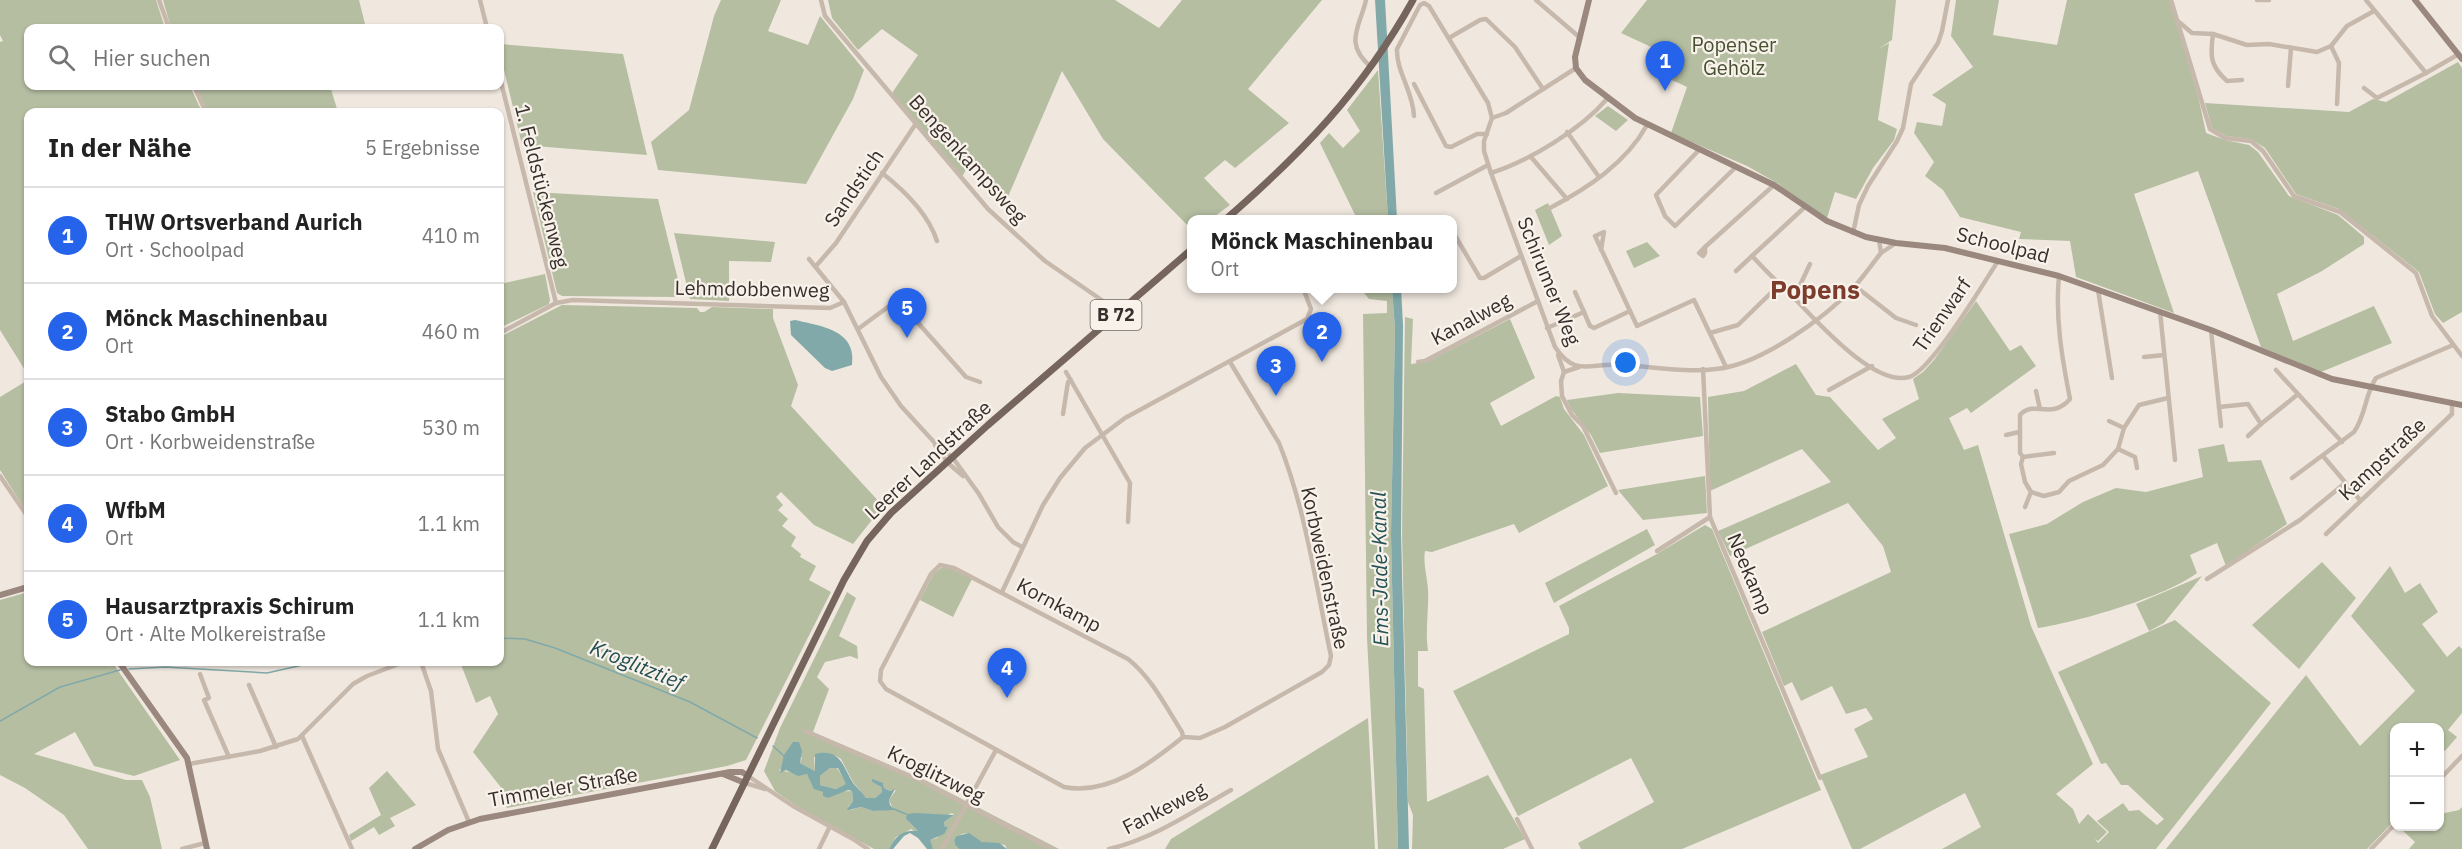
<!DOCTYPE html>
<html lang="de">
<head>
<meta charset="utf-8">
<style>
	body { margin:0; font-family:"IBM Plex Sans",sans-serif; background:#f6f6f6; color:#222 }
	.controls { position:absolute; right:18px; bottom:18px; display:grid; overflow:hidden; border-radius:12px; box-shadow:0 2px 4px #0004 }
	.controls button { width:54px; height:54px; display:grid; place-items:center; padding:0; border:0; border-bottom:2px solid #e0e0e0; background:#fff; color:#222; font:30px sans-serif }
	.you { position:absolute; left:1626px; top:363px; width:21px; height:21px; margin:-15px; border:4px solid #fff; border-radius:50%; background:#1a73e8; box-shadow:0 0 0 9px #1a73e833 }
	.badge { display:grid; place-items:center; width:39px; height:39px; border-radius:50%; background:#2563eb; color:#fff; font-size:20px; font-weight:700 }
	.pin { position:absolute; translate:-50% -50px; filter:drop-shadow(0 2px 3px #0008) }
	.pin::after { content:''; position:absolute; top:32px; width:21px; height:18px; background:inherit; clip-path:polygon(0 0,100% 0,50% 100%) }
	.popup { position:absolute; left:1187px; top:215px; width:270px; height:78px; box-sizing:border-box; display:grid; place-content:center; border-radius:12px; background:#fff; filter:drop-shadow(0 2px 4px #0005); font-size:20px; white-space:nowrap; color:#767676 }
	.popup b { font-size:22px; color:#222 }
	.popup::after { content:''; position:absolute; left:50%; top:100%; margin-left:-12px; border:12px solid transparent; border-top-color:#fff }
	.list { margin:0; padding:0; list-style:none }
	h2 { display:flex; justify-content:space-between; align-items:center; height:78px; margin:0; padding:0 24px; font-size:26px }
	h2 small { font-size:20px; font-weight:400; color:#767676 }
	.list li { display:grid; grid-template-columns:39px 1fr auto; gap:18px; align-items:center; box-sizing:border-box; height:96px; padding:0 24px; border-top:2px solid #e0e0e0 }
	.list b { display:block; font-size:22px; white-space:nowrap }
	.list p { margin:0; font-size:20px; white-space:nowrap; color:#767676 }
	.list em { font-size:20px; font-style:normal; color:#767676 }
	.icon { flex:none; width:33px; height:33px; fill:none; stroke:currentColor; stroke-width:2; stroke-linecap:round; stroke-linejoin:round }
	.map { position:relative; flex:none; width:2462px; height:849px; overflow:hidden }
	.search { position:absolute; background:#fff; box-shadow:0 2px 4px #0004; left:24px; top:24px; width:480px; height:66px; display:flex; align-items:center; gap:15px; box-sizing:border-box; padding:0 21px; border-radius:12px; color:#767676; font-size:22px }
	.panel { position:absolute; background:#fff; box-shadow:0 2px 4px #0004; left:24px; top:108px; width:480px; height:558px; border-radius:12px }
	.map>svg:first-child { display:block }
</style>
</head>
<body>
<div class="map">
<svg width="2462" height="849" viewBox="0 0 2462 849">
	<rect width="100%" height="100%" fill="#f0e8df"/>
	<g fill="#b5bea1" fill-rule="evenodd">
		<path d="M0,0H156L165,28H28V86H190L202,112H28V375L0,330V42L3,41L0,35Z"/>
		<path d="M163,0H359L366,28H171Z"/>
		<path d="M721,0H781L768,31L808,45L820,16L864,70L853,99L806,184L658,170L651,142L689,110L714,16Z"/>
		<path d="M828,0H1115L1159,28L1182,0H1322L1248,89L1289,123L1235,168L1225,160L1204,178L1230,205L1211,219L1192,220L1191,229L1103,139L1062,71L1007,199L970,162L962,177L892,93L918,55L882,29L858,50L832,18Z"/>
		<path d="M1647,0H1896L1892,40L1878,49L1889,43L1878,120L1897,129L1894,140L1873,168L1856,199L1835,192L1827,218L1777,183L1747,166L1671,133L1687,87L1659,74L1662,52L1621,33Z"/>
		<path d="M1956,0H1999L1993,35L2057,45L2067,0H2170L2199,100L2206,133L2225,140L2249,145L2258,152L2289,196L2338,215L2364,237V244L2322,271L2277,294L2293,341L2374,306L2392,343L2321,372L2261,347L2198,171L2134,194L2174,313L2076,277L2070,241L2019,239L2021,232L1960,217L1943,190L1925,176L1934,162L1914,133L1917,122L1942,126L1946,104L1932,95L1973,67L1951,36Z"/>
		<path d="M500,44L623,54L647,155L522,145L500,53Z"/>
		<path d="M2458,62L2462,68V312L2443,323L2435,314L2419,272L2339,209L2296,194L2265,148L2251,139L2226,136L2212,128L2205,103L2349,112L2373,99L2386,102Z"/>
		<path d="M1378,70L1388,219H1357L1320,143L1329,133L1343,148L1360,131L1347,110Z"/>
		<path d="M196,86H330L338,112H208Z"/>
		<path d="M1608,106L1628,120L1616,131L1595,116Z"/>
		<path d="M533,192L658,199L681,292L675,297L562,296L557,293Z"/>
		<path d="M1548,203L1562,236L1549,245L1535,210Z"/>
		<path d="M674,233L775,242L771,262L729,261V301L690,299Z"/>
		<path d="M1647,242L1660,256L1634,268L1626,251Z"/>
		<path d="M545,274L550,300L549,304L500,328V284Z"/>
		<path d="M1361,289H1392L1395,329L1391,535L1398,849H1378L1367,638L1363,314L1387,313V301L1369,299Z"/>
		<path d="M1976,301L2010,351L2021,345L2036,366L1971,413L1967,408L1949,418L1964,450L1978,445L2031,626L2093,764L2056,794L2073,809L2079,824L2088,814L2107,832L2098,841L2095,839L2098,843L2109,832L2097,821L2123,803L2129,811L2139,810L2157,825L2164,819L2128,785H2121L2106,763L2101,764L2058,672L2175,620L2271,703L2156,849H1942L1981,827L1965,793L1860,849H1852L1820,775L1868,757L1854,729L1873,719L1866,708L1846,714L1832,686L1801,701L1792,682L1784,686L1762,632L1891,572L1883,546L1848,503L1730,556L1718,531L1831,482L1802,449L1710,491L1708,397L1744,391L1796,364L1816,395L1830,397L1878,450L1896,438L1882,419L1919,399L1913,379L1923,372L1934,360Z"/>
		<path d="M562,305L697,308L700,312H704L712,307L773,309V318L798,385L791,406L883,506L853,544L814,525L781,492L776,497L783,505L778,510L788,519L782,526L796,537L791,546L801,554L800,557L816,566L809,580L831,592L746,760L727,766L507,808L503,790L473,752L498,714L490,696L476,703L460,662H500V337Z"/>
		<path d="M1405,317L1413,319L1411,364L1427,362L1510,319L1535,378L1490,403L1501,426L1556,396L1560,397L1564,409L1584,435L1608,486L1519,533L1514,524L1432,552L1425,551C1423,562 1427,577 1428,589C1429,610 1425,630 1428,651H1418V686L1424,689L1427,802L1488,775L1525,839L1503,849H1412L1413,815L1408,802L1402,533Z"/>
		<path d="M28,380V514L0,470V397Z"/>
		<path d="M1618,393L1700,397L1703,436L1600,453L1591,435L1571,409L1567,400Z"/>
		<path d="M2224,444L2228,462L2261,460L2287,524L2226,566L2217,543L2190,555L2197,573C2165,597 2078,622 2038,628L2009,534L2047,524L2083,502L2116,488L2146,492L2203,477L2198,449Z"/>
		<path d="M1705,476L1707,513L1643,520L1618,490Z"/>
		<path d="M1705,525L1712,529L1821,790L1682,849H1581L1578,843L1654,802L1631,758L1518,816L1453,691L1569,634V628L1559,606L1655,555Z"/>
		<path d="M1647,529L1655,545L1554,603L1545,583Z"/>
		<path d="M2322,562L2356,598L2299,669L2252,625Z"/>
		<path d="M2390,566L2405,593L2420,583L2438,612L2422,624L2447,657L2459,646L2462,649V713L2448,730L2457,737L2445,751L2440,746V728H2394V821L2367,849H2166L2306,675L2360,746L2415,691L2351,616Z"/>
		<path d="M941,568H950L972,579L953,617L920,600L934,573Z"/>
		<path d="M2202,576L2164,623L2149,631L2136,604Z"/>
		<path d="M28,592V662H112L180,760L134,776L94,766L75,732L34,754L126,780H142L150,797L162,849H88L64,815L25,788L0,775V600Z"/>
		<path d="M847,592L856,598L839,636L857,646L858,659L850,656L825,662L817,677L829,689L813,732L927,781L1059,849H1007L1005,845C999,844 990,845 985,843C973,840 968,825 954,840L955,845L959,849H933L929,840L937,838L945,827L944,822L954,815L952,813L945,816L924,815L906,819L918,831L916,832L911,829L896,837L889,849H874L798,807L775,791L764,771L780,728ZM836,756L841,759L853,782L866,798H875L882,792L881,787L872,782L883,783L884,788L890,791L896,790L889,800L893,809L873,811L861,807L851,810L848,807L853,801L852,791L823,792L819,790L807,774C796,776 790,770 779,771L783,766L802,757L800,763L815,771L814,757Z"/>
		<path d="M1368,718L1375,849H1165L1171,839Z"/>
		<path d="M830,768H837L847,784L836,789L820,785V776Z"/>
		<path d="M387,771L416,805L390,818L395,826L379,835L374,827L351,841L349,835L381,815L369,788Z"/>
		<path d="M2462,807V849H2409L2415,842L2399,827L2440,826V814L2459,810Z"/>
	</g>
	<g fill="#81a9aa" fill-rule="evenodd">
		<path d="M1375,0H1385L1397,219H1388Z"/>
		<path d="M1401,288L1403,325L1401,533L1409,849H1398L1391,535L1395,329L1392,289Z"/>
		<path d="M795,320C821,326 857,330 852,365L832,371L825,368L791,335L790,321Z"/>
		<path d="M793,742H799L802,751L800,763L815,771V754C841,748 843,767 853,783C857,788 862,792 866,798H875L882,792L881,787L872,782V779L883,783L884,788L890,791L895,789L889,800L890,805L895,810L873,811L861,807L849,810L847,809L853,801L852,791L848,790L828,798L823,796V792L814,789L807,774L798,776L786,770L780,773L784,755ZM830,768H838L846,784L836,789L820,785V776Z"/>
		<path d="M914,813L954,815L944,822L945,827H948L944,834L930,840L933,849H927L918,838L910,833L904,836L893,849H889C897,834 903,830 918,831L906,819L907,814Z"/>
		<path d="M969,833L982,842L999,843L1007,849H959L955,845L954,840L957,836Z"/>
	</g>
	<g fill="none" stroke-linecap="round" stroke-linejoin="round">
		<g stroke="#81a9aa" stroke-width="1.5">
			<path d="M500,638L525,639L555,648L690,702L757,738"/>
			<path d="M129,669L165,667L267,673L316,662"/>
			<path d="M0,721L60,687L120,670"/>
			<path d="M773,746L784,756"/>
			<path d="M894,809L906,814"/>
		</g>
		<g stroke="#c7b8ac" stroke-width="4.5">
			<path d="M159,0L169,28"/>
			<path d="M480,0L487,28"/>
			<path d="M821,0L825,16L988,209L1045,261L1119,312"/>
			<path d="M1366,0C1360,27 1343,43 1371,67"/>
			<path d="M1536,0L1578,36"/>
			<path d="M2171,0L2210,129L2225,138L2251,141L2263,151L2294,196L2340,212L2416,273L2432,316L2462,356"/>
			<path d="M2257,0H2269"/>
			<path d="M2366,0L2426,73L2459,54"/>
			<path d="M2179,22L2192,33L2213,34L2247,45L2269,44L2317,52L2331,46L2347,26L2374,11"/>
			<path d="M2213,34C2210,56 2210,66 2227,81L2242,80"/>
			<path d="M1449,38L1480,20L1486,19L1515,47L1543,89"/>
			<path d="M2331,46L2339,63L2337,104"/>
			<path d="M500,78L556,303"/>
			<path d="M1414,84L1446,146L1451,147L1477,134H1487"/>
			<path d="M194,86L206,112"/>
			<path d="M2288,86L2291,48"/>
			<path d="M2364,88L2377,98L2426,73"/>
			<path d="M1414,116C1413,91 1396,71 1397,49L1420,5L1424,3L1429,6L1488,103L1492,118L1484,141V151L1491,173L1555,347C1575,377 1589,363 1619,365C1650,366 1685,373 1716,369C1760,365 1825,318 1855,286C1864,276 1872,264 1881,253L1879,240"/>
			<path d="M1492,118L1506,113L1576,68"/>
			<path d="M1567,132L1599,177"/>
			<path d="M1699,150L1656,195L1665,216L1675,226L1736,167"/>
			<path d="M1531,157L1567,199"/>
			<path d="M882,173C905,191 928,213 937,241"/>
			<path d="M1491,173C1529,161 1580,130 1607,99"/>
			<path d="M1436,193L1488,165"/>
			<path d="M1806,206L1752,256C1766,271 1780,285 1795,299C1817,321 1874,387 1909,377C1932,370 1983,284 1998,261"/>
			<path d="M1550,208C1588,188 1626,163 1647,125"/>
			<path d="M1453,232L1480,278H1484L1521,256"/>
			<path d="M1853,233L1859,205L1868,186L1897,141L1903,128L1911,84L1938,43L1942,31L1948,0"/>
			<path d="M1705,247V253L1703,256L1699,253L1705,247L1774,185"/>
			<path d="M1601,250L1604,232L1595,236L1637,326L1694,300L1726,367"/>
			<path d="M1881,253L1896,243"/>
			<path d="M809,259L844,302L881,377L901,406L934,442L953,458L979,494L998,527L1013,542L1022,547"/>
			<path d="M816,266L836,243L915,125"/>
			<path d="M1736,271L1752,256"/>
			<path d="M2059,276C2055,318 2062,358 2070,399C2051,421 2034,399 2020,415V453L2023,457L2021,464L2025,482L2031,492L2044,496L2059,492L2069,481L2103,465L2118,449L2124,428L2139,405L2168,398"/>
			<path d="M1855,286L1896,318L1916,325"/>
			<path d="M2098,290L2112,378"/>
			<path d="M1575,292L1584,312"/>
			<path d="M1794,298L1810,264"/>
			<path d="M2160,311L2175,460"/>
			<path d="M1547,328L1584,312L1590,326L1594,328L1630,311"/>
			<path d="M858,329L892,304L904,307L966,377L980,382"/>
			<path d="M2211,330L2221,426"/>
			<path d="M500,333L556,303L573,300L830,308L844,302"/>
			<path d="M1710,333L1738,325L1779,285"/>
			<path d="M1558,355L1564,372L1561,381L1562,396L1572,415L1583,426L1616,493"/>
			<path d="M2144,357L2164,355"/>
			<path d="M1418,362L1425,361L1538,301"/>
			<path d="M1703,369L1710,517L1820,778"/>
			<path d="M2276,370L2342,442"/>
			<path d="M1066,372L1130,483L1128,522"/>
			<path d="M1564,372L1579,367"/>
			<path d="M1829,390L1872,366"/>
			<path d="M2036,391L2040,409"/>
			<path d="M2219,407L2248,404L2261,424L2297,395"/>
			<path d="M1063,414L1068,382L1071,380"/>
			<path d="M2109,421L2124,428"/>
			<path d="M2006,435L2019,432"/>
			<path d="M2248,436L2261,424"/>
			<path d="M935,445L948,463L963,476"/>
			<path d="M2118,449L2135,457L2137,468"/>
			<path d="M2323,456L2360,500"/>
			<path d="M2023,457L2054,453"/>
			<path d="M0,476L28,517"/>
			<path d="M2292,478L2354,432C2366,415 2365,394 2376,378L2453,345"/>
			<path d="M2025,507L2031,492"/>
			<path d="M2326,534L2452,414V403"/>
			<path d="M1657,551L1710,517"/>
			<path d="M940,565L954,568L1128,659C1151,677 1166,707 1182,732L1183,737C1151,763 1108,796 1064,787L886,689L880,681L881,670L931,574Z"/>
			<path d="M2207,579L2300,520L2344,484"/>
			<path d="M1002,592L1043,505L1060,478L1085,448L1125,418L1307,319L1311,309L1303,288"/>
			<path d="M421,662L431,691L438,749L469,822"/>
			<path d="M200,674L209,698L204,700L229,757"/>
			<path d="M249,685L276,747"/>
			<path d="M805,731L919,780L1052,849"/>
			<path d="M302,736L352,849"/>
			<path d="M1183,737L1200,738L1225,727L1322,672L1329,665L1331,656C1316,586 1306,510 1279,443L1230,362"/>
			<path d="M189,764L260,751L298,739L353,684L367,676L404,662"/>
			<path d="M748,776L793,806L853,839L868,849"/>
			<path d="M2440,779L2462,756"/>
			<path d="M745,783L765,789"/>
			<path d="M1517,819L1532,849"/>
			<path d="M182,849L205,843"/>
			<path d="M819,849L830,826"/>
			<path d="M942,849L996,750"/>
			<path d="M1109,849C1153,839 1192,812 1231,790"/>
			<path d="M2371,849L2394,825"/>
		</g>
		<g stroke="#9a877e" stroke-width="6">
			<path d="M1589,0L1575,57L1576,68L1585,80L1635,118L1774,185L1827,221L1866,237L1896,243L1945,248L2059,276L2211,330L2332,379L2462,405"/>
			<path d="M2415,0L2462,59"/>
			<path d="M0,595L28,587"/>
			<path d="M119,662L187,758L207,849"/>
			<path d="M723,774L745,783"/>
			<path d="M415,849L448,830L480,819L730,772H742L748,776"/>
		</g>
		<g stroke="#76655d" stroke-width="7">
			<path d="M1225,220C1302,153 1363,90 1413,0"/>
			<path d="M712,849L844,580L867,541L891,513L988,425L1192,249"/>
		</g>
	</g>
	<g text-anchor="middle" stroke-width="4.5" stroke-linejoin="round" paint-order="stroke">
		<rect fill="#f8f2eb" stroke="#706964" stroke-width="1.5" x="1090.5" y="300" width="51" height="30" rx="4.5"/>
		<g font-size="18" font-weight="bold" fill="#362e2a">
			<text x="1116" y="321">B 72</text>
		</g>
		<g font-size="20" fill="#465131" stroke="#f8f2eb">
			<text x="1734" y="52">Popenser<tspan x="1734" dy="23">Gehölz</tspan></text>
		</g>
		<g font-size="20" fill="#362e2a" stroke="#f8f2eb">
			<text transform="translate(968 159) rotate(48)" y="7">Bengenkampsweg</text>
			<text transform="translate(542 186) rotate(76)" y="7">1. Feldstückenweg</text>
			<text transform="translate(854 188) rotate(-56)" y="7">Sandstich</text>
			<text transform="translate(2003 245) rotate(14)" y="7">Schoolpad</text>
			<text transform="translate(1549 281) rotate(68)" y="7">Schirumer Weg</text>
			<text transform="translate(752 289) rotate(1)" y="7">Lehmdobbenweg</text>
			<text transform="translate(1942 315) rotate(-55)" y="7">Trienwarf</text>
			<text transform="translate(1471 319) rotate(-28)" y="7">Kanalweg</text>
			<text transform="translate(2382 459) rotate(-43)" y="7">Kampstraße</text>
			<text transform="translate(928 460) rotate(-43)" y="7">Leerer Landstraße</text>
			<text transform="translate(1325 568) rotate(78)" y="7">Korbweidenstraße</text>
			<text transform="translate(1750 574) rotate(67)" y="7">Neekamp</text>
			<text transform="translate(1059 605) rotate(28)" y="7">Kornkamp</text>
			<text transform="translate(936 774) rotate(26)" y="7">Kroglitzweg</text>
			<text transform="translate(563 787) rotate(-10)" y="7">Timmeler Straße</text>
			<text transform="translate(1164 808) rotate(-27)" y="7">Fankeweg</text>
		</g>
		<g font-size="21" font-style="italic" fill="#245153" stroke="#f8f2eb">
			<text transform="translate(1380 569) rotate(-91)" y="7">Ems-Jade-Kanal</text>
			<text transform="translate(637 665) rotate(22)" y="7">Kroglitztief</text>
		</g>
		<g font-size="26" font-weight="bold" fill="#7c3d2c" stroke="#f8f2eb">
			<text x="1815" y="299">Popens</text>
		</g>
	</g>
</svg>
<div class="controls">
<button>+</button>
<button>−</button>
</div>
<div class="you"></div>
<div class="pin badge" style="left:1665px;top:91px">1</div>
<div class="pin badge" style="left:1322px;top:362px">2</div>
<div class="popup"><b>Mönck Maschinenbau</b>Ort</div>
<div class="pin badge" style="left:1276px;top:396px">3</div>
<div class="pin badge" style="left:1007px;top:698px">4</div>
<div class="pin badge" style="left:907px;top:338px">5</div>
<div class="search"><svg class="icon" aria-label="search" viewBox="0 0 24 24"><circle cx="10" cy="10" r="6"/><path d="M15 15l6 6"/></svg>Hier suchen</div>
<section class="panel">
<h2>In der Nähe<small>5 Ergebnisse</small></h2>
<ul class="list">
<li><span class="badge">1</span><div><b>THW Ortsverband Aurich</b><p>Ort · Schoolpad</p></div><em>410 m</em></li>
<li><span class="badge">2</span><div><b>Mönck Maschinenbau</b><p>Ort</p></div><em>460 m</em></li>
<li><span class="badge">3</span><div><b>Stabo GmbH</b><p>Ort · Korbweidenstraße</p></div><em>530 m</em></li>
<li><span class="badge">4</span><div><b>WfbM</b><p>Ort</p></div><em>1.1 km</em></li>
<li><span class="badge">5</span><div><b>Hausarztpraxis Schirum</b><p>Ort · Alte Molkereistraße</p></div><em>1.1 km</em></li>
</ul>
</section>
</div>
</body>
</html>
